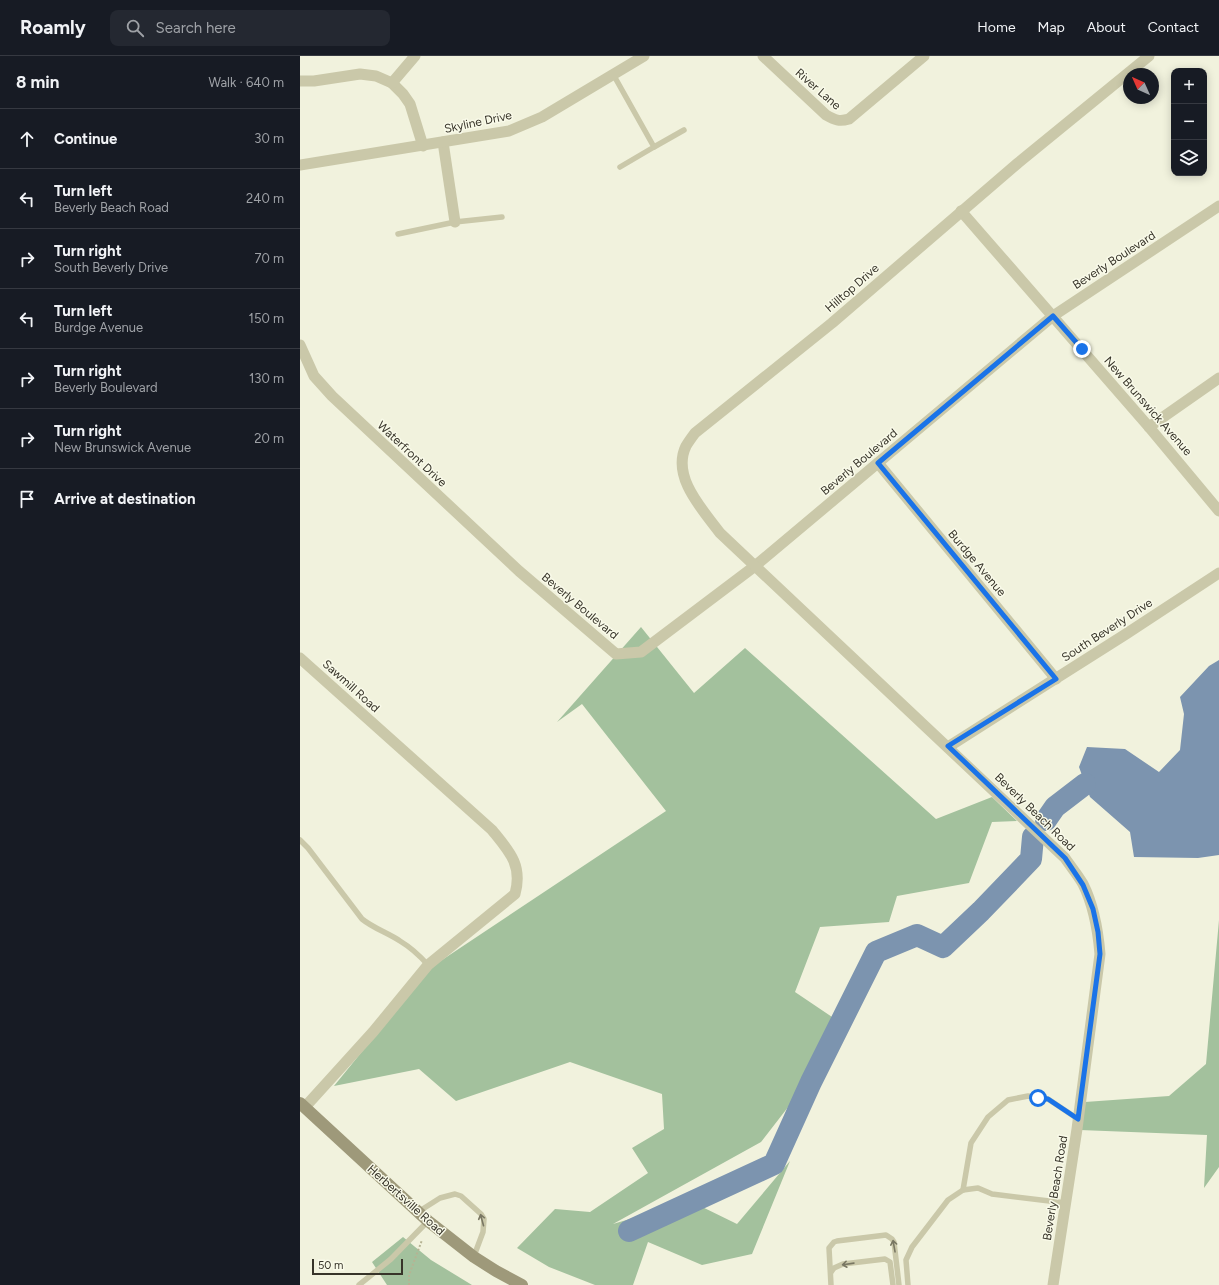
<!DOCTYPE html>
<html lang="en">
<head>
<meta charset="utf-8">
<style>
	body { margin:0; font-family:Figtree,sans-serif; background:#242831; color:#f1f3f6 }
	.controls { position:absolute; right:12px; top:12px; display:grid; overflow:hidden; border-radius:8px; box-shadow:0 2px 10px #0003 }
	.controls button { width:36px; height:36px; display:grid; place-items:center; padding:0; border:0; border-bottom:1px solid #363941; background:#171b24; color:#f1f3f6; font:20px sans-serif }
	.compass { position:absolute; left:823px; top:12px; width:36px; height:36px; border-radius:50%; background:#171b24; box-shadow:0 2px 10px #0003; rotate:315deg }
	.scale { position:absolute; left:12px; bottom:10px; width:91px; box-sizing:border-box; padding-left:4px; border:2px solid #373429; border-top:0; font-size:11px; line-height:14px; white-space:nowrap; color:#373429; -webkit-text-stroke:3px #f9fae9; paint-order:stroke }
	.stop { position:absolute; width:12px; height:12px; margin:-9px; border:3px solid #1a73e8; border-radius:50%; background:#fff }
	.stop.end { background:#1a73e8; border-color:#fff; box-shadow:0 1px 4px #0008 }
	.list { margin:0; padding:0; list-style:none }
	h2 { display:flex; justify-content:space-between; align-items:center; height:52px; margin:0; padding:0 16px; font-size:17px }
	h2 small { font-size:13px; font-weight:400; color:#9ea1a6 }
	.list li { display:grid; grid-template-columns:26px 1fr auto; gap:12px; align-items:center; box-sizing:border-box; height:60px; padding:0 16px; border-top:1px solid #363941 }
	.list b { display:block; font-size:15px; white-space:nowrap }
	.list p { margin:0; font-size:13px; white-space:nowrap; color:#9ea1a6 }
	.list em { font-size:13px; font-style:normal; color:#9ea1a6 }
	.icon { flex:none; width:22px; height:22px; fill:none; stroke:currentColor; stroke-width:2; stroke-linecap:round; stroke-linejoin:round }
	.map { position:relative; flex:none; width:919px; height:1229px; overflow:hidden }
	header { display:flex; align-items:center; gap:24px; box-sizing:border-box; height:56px; padding:0 20px; background:#171b24; border-bottom:1px solid #363941 }
	header strong { font-size:19px }
	nav { display:flex; gap:22px; margin-inline-start:auto; font-size:14px }
	.search { width:280px; height:36px; background:#242831; display:flex; align-items:center; gap:10px; box-sizing:border-box; padding:0 14px; border-radius:8px; color:#9ea1a6; font-size:15px }
	main { display:flex }
	aside { flex:1; background:#171b24 }
	.map>svg:first-child { display:block }
</style>
</head>
<body>
<header>
<strong>Roamly</strong>
<div class="search"><svg class="icon" aria-label="search" viewBox="0 0 24 24"><circle cx="10" cy="10" r="6"/><path d="M15 15l6 6"/></svg>Search here</div>
<nav><a>Home</a><a>Map</a><a>About</a><a>Contact</a></nav>
</header>
<main>
<aside>
<h2>8 min<small>Walk · 640 m</small></h2>
<ul class="list">
<li><svg class="icon" aria-label="ahead" viewBox="0 0 24 24"><path d="M12 20V5M6 11l6-6 6 6"/></svg><div><b>Continue</b></div><em>30 m</em></li>
<li><svg class="icon" aria-label="left" viewBox="0 0 24 24"><path d="M17 20v-9H6M10 6l-5 5 5 5"/></svg><div><b>Turn left</b><p>Beverly Beach Road</p></div><em>240 m</em></li>
<li><svg class="icon" aria-label="right" viewBox="0 0 24 24"><path d="M7 20v-9h11M14 6l5 5-5 5"/></svg><div><b>Turn right</b><p>South Beverly Drive</p></div><em>70 m</em></li>
<li><svg class="icon" aria-label="left" viewBox="0 0 24 24"><path d="M17 20v-9H6M10 6l-5 5 5 5"/></svg><div><b>Turn left</b><p>Burdge Avenue</p></div><em>150 m</em></li>
<li><svg class="icon" aria-label="right" viewBox="0 0 24 24"><path d="M7 20v-9h11M14 6l5 5-5 5"/></svg><div><b>Turn right</b><p>Beverly Boulevard</p></div><em>130 m</em></li>
<li><svg class="icon" aria-label="right" viewBox="0 0 24 24"><path d="M7 20v-9h11M14 6l5 5-5 5"/></svg><div><b>Turn right</b><p>New Brunswick Avenue</p></div><em>20 m</em></li>
<li><svg class="icon" aria-label="arrive" viewBox="0 0 24 24"><path d="M6 21V4h12l-3 4 3 4H6"/></svg><div><b>Arrive at destination</b></div></li>
</ul>
</aside>
<div class="map">
<svg width="919" height="1229" viewBox="0 0 919 1229">
	<rect width="100%" height="100%" fill="#f1f2dd"/>
	<g fill="#a3c19d">
		<path d="M341,571L394,637L445,592L636,763L692,741L717,765L692,766L669,827L597,840L589,866L520,871L495,936L538,965L492,1046L461,1086L313,1168L390,1145L437,1168L490,1105L452,1198L402,1209L348,1186L333,1229H295L249,1211L217,1192L255,1153L290,1156L348,1117L332,1092L364,1073L362,1038L270,1006L156,1045L119,1013L34,1030L130,912L366,755L282,648L257,666Z"/>
		<path d="M919,864V1111L904,1132L907,1079L780,1074L785,1046L869,1040L906,1008Z"/>
		<path d="M103,1181L131,1204L172,1229H87L72,1206Z"/>
	</g>
	<path fill="#7c94af" d="M919,604V799L898,802L834,801L830,776L790,741L779,711L787,691L825,693L859,716L880,694L884,658L880,641L909,610Z"/>
	<g fill="none" stroke-linecap="round" stroke-linejoin="round">
		<g stroke="#7c94af" stroke-width="22">
			<path d="M746,764L755,751L785,728"/>
			<path d="M329,1175L474,1108L511,1026L576,896L617,879L643,891L681,855L731,803L733,781"/>
		</g>
		<path stroke="#b6b393" stroke-width="2" stroke-dasharray="2 2" stroke-linecap="butt" d="M109,1229V1219L122,1184"/>
		<g stroke="#cac8a9" stroke-width="5.5">
			<path d="M313,18L354,91L320,111"/>
			<path d="M354,91L384,74"/>
			<path d="M98,178L155,166L202,161"/>
			<path d="M0,784L8,792L62,863C73,872 88,877 100,885C110,891 120,900 128,909"/>
			<path d="M663,1134L671,1087L688,1061L708,1044L728,1040L748,1043L778,1063"/>
			<path d="M118,1156L140,1142L155,1138L161,1140L181,1158L184,1163L183,1176L174,1200"/>
			<path d="M531,1216L534,1212L543,1208L585,1203L590,1206L593,1229"/>
			<path d="M59,1229L91,1203L128,1165"/>
			<path d="M531,1229L529,1192L534,1186L537,1185L586,1179L592,1183L594,1186L599,1229"/>
			<path d="M608,1229L606,1204L612,1191L648,1144L663,1134L678,1132L692,1138L766,1147"/>
		</g>
		<g stroke="#cac8a9" stroke-width="11">
			<path d="M463,0L526,59C535,64 539,66 549,63L624,0"/>
			<path d="M0,25H14L60,18L76,20L92,27L103,38L110,48L123,90"/>
			<path d="M92,27L115,0"/>
			<path d="M143,86L155,166"/>
			<path d="M0,109L209,75L242,61L344,0"/>
			<path d="M661,155L849,371L919,455"/>
			<path d="M0,289L14,320L32,340L219,515L316,598L341,596L455,510L753,260L919,150"/>
			<path d="M849,371L919,322"/>
			<path d="M578,407L756,623"/>
			<path d="M0,602L192,774C209,795 223,809 215,838L128,909L73,976L5,1051"/>
			<path d="M648,691L826,578L919,517"/>
			<path d="M753,1229L777,1073L800,898C798,874 794,850 783,828C778,819 771,811 765,802L420,477C403,454 371,421 386,390C389,385 392,381 395,377L532,267L718,107L849,0"/>
		</g>
		<path stroke="#9e997a" stroke-width="12" d="M0,1047L128,1165L174,1201L196,1215L222,1229"/>
	</g>
	<defs><path id="oneway-shaft" d="M-6 0H5M1.5-3L5.5 0L1.5 3" fill="none" stroke-width="1.6" stroke-linecap="round" stroke-linejoin="round"/></defs>
	<g stroke="#797763">
		<use href="#oneway-shaft" transform="translate(182 1164) rotate(-105)"/>
		<use href="#oneway-shaft" transform="translate(594 1190) rotate(-100)"/>
		<use href="#oneway-shaft" transform="translate(548 1208) rotate(172)"/>
	</g>
	<g fill="none" stroke-linecap="round" stroke-linejoin="round">
		<path stroke="#1a73e8" stroke-width="5" d="M738,1042L748,1043L778,1063L800,898L798,876L793,853L783,829L765,802L648,690L756,623L578,407L753,260L782,293"/>
	</g>
	<g text-anchor="middle" stroke-width="3" stroke-linejoin="round" paint-order="stroke">
		<g font-size="12" fill="#373429" stroke="#f9fae9">
			<text transform="translate(518 33) rotate(41)" y="4">River Lane</text>
			<text transform="translate(178 66) rotate(-12)" y="4">Skyline Drive</text>
			<text transform="translate(814 204) rotate(-33)" y="4">Beverly Boulevard</text>
			<text transform="translate(552 232) rotate(-41)" y="4">Hilltop Drive</text>
			<text transform="translate(848 350) rotate(49)" y="4">New Brunswick Avenue</text>
			<text transform="translate(112 398) rotate(43)" y="4">Waterfront Drive</text>
			<text transform="translate(559 406) rotate(-40)" y="4">Beverly Boulevard</text>
			<text transform="translate(677 507) rotate(50)" y="4">Burdge Avenue</text>
			<text transform="translate(280 550) rotate(40)" y="4">Beverly Boulevard</text>
			<text transform="translate(807 574) rotate(-33)" y="4">South Beverly Drive</text>
			<text transform="translate(51 630) rotate(42)" y="4">Sawmill Road</text>
			<text transform="translate(735 756) rotate(44)" y="4">Beverly Beach Road</text>
			<text transform="translate(755 1132) rotate(-81)" y="4">Beverly Beach Road</text>
			<text transform="translate(106 1144) rotate(42)" y="4">Herbertsville Road</text>
		</g>
	</g>
</svg>
<div class="controls">
<button>+</button>
<button>−</button>
<button><svg class="icon" aria-label="layers" viewBox="0 0 24 24"><path d="M12 4l9 5-9 5-9-5zM3 14l9 5 9-5"/></svg></button>
</div>
<svg class="compass" viewBox="-18 -18 36 36"><path d="M0-13l5 13h-10z" fill="#e53935"/><path d="M0 13l5-13h-10z" fill="#9ea1a6"/></svg>
<div class="scale">50 m</div>
<div class="stop" style="left:738px;top:1042px"></div>
<div class="stop end" style="left:782px;top:293px"></div>
</div>
</main>
</body>
</html>
